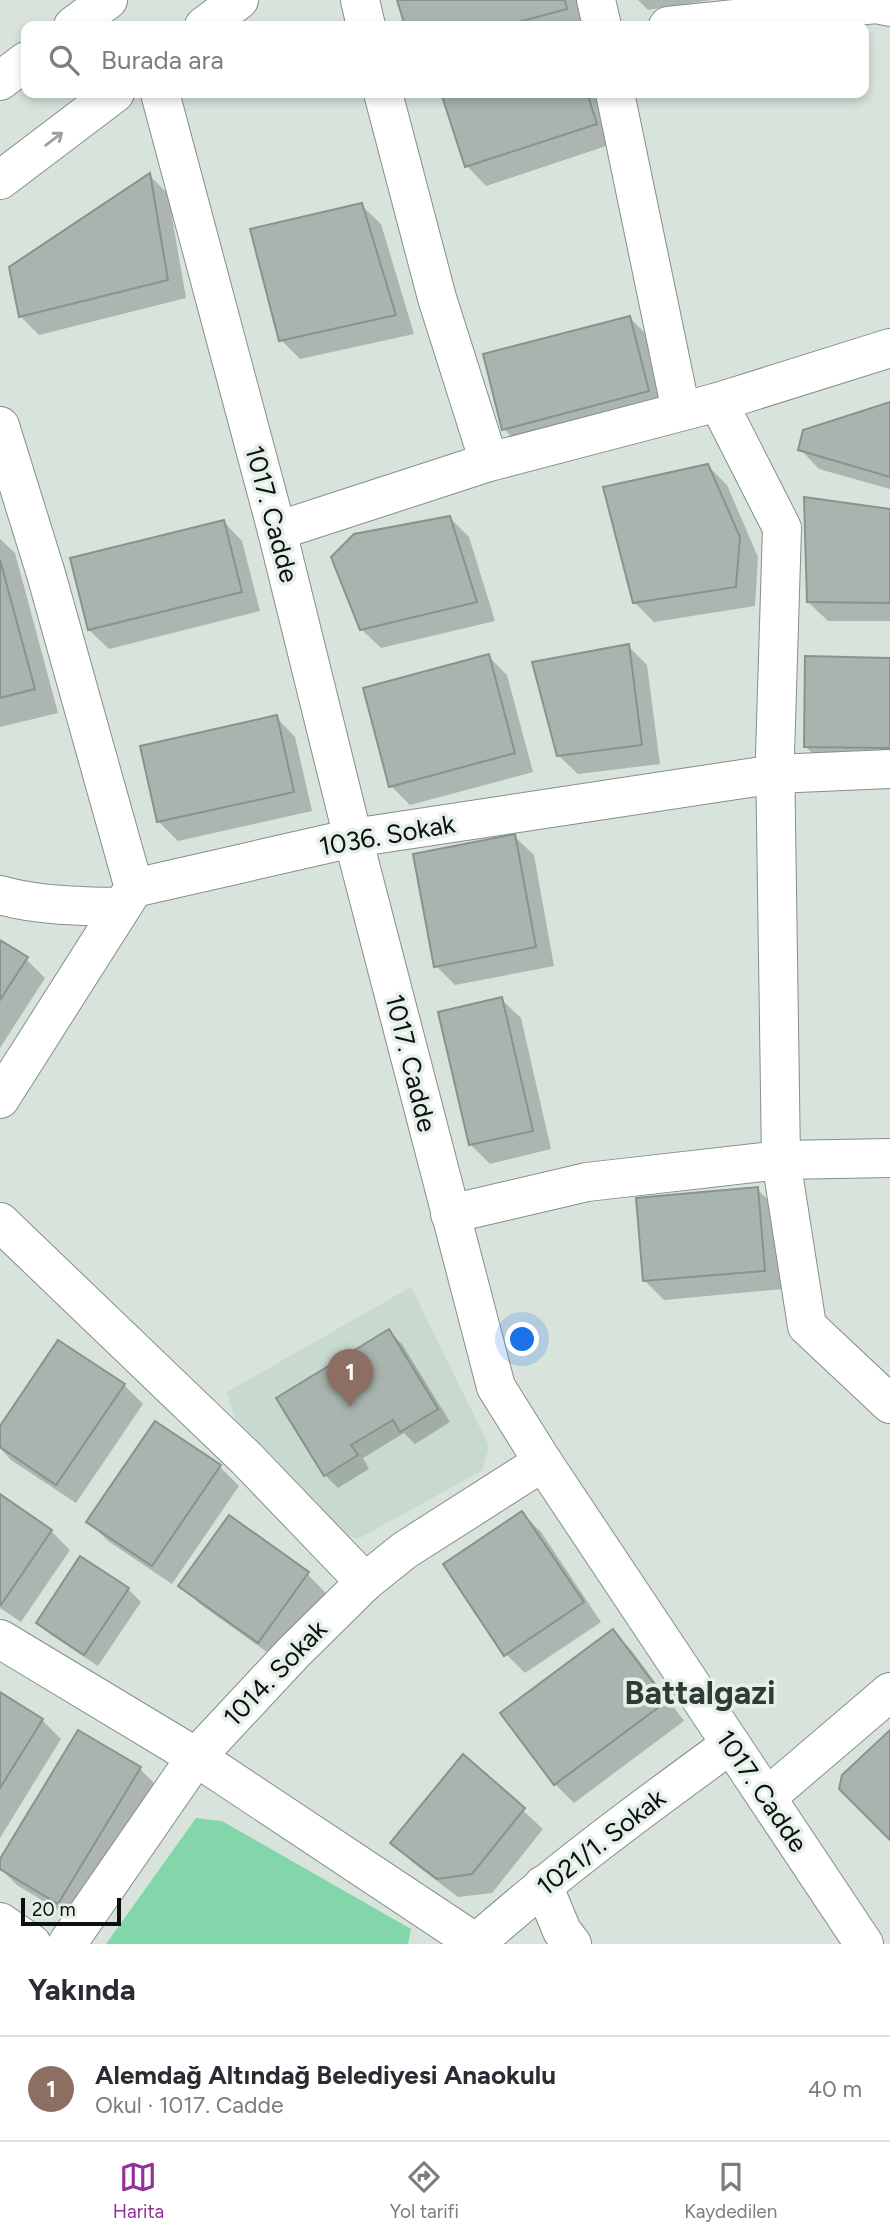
<!DOCTYPE html>
<html lang="tr">
<head>
<meta charset="utf-8">
<style>
	body { margin:0; font-family:Figtree,sans-serif; background:#f2f2f3; color:#2b2b33 }
	.scale { position:absolute; left:21px; bottom:18px; width:100px; box-sizing:border-box; padding-left:7px; border:4px solid #0c100e; border-top:0; font-size:19px; line-height:24px; white-space:nowrap; color:#0c100e; -webkit-text-stroke:5px #e5f0e9; paint-order:stroke }
	.you { position:absolute; left:523px; top:1340px; width:24px; height:24px; margin:-18px; border:5px solid #fff; border-radius:50%; background:#1a73e8; box-shadow:0 0 0 10px #1a73e833 }
	.badge { display:grid; place-items:center; width:46px; height:46px; border-radius:50%; background:#933199; color:#fff; font-size:23px; font-weight:700 }
	.pin { position:absolute; translate:-50% -58px; filter:drop-shadow(0 2px 4px #0008) }
	.pin::after { content:''; position:absolute; top:37px; width:24px; height:21px; background:inherit; clip-path:polygon(0 0,100% 0,50% 100%) }
	.list { margin:0; padding:0; list-style:none }
	h2 { display:flex; justify-content:space-between; align-items:center; height:91px; margin:0; padding:0 28px; font-size:30px }
	h2 small { font-size:23px; font-weight:400; color:#7c7c81 }
	.list li { display:grid; grid-template-columns:46px 1fr auto; gap:21px; align-items:center; box-sizing:border-box; height:105px; padding:0 28px; border-top:2px solid #e1e1e2 }
	.list b { display:block; font-size:26px; white-space:nowrap }
	.list p { margin:0; font-size:23px; white-space:nowrap; color:#7c7c81 }
	.list em { font-size:23px; font-style:normal; color:#7c7c81 }
	.icon { flex:none; width:38px; height:38px; fill:none; stroke:currentColor; stroke-width:2; stroke-linecap:round; stroke-linejoin:round }
	.map { position:relative; flex:none; width:890px; height:1944px; overflow:hidden }
	.search { position:absolute; background:#fff; box-shadow:0 4px 10px #0003; left:21px; right:21px; top:21px; height:77px; display:flex; align-items:center; gap:18px; box-sizing:border-box; padding:0 24px; border-radius:14px; color:#7c7c81; font-size:26px }
	.sheet { height:196px; background:#fff }
	nav { display:flex; justify-content:space-around; align-items:center; box-sizing:border-box; height:98px; border-top:2px solid #e1e1e2; background:#fff; font-size:19px; color:#7c7c81 }
	nav a { display:grid; justify-items:center; gap:4px }
	nav .on { color:#933199 }
	.map>svg:first-child { display:block }
</style>
</head>
<body>
<div class="map">
<svg width="890" height="1944" viewBox="0 0 890 1944">
	<rect width="100%" height="100%" fill="#d8e3dc"/>
	<path fill="#c8dacf" d="M411,1287L489,1446L483,1470L358,1539L338,1532L236,1421L227,1392Z"/>
	<path fill="#83d6a9" d="M196,1818L222,1821L411,1929L408,1944H106Z"/>
	<g fill="#0003">
		<path d="M399,0H581L588,26H407Z"/>
		<path d="M638,0H712L648,10Z"/>
		<path d="M443,93H599L615,143L486,186L467,166Z"/>
		<path d="M149,175L168,194L186,298L39,335L20,316Z"/>
		<path d="M361,205L381,224L414,334L300,359L281,340Z"/>
		<path d="M630,318L649,337L667,410L523,448L504,429Z"/>
		<path d="M890,404V489L819,469L800,449Z"/>
		<path d="M708,466L727,485L758,557L755,606L654,622L635,603Z"/>
		<path d="M890,511V621H828L808,602Z"/>
		<path d="M450,518L469,537L495,621L381,648L361,629Z"/>
		<path d="M223,521L242,541L260,611L109,649L89,630Z"/>
		<path d="M0,539L15,553L58,713L0,727Z"/>
		<path d="M628,646L647,665L660,764L578,774L558,755Z"/>
		<path d="M488,656L507,675L533,772L410,805L391,786Z"/>
		<path d="M890,659V767L825,766L806,747Z"/>
		<path d="M276,717L295,737L312,811L178,841L159,822Z"/>
		<path d="M514,836L534,855L554,966L455,985L436,966Z"/>
		<path d="M0,942L26,959L45,978L0,1048Z"/>
		<path d="M501,999L521,1018L551,1149L490,1164L471,1145Z"/>
		<path d="M757,1189L776,1208L783,1289L664,1300L645,1281Z"/>
		<path d="M389,1331L402,1344L450,1422L415,1444L404,1433L363,1458L369,1469L338,1488L325,1475Z"/>
		<path d="M124,1385L143,1404L76,1503L11,1460L0,1448V1429Z"/>
		<path d="M220,1467L239,1486L172,1584L108,1541L89,1522Z"/>
		<path d="M0,1497L51,1531L70,1550L21,1622L0,1608Z"/>
		<path d="M522,1513L541,1532L601,1622L525,1673L506,1654Z"/>
		<path d="M307,1574L326,1593L278,1660L200,1604L181,1585Z"/>
		<path d="M128,1589L141,1602L98,1666L51,1635L38,1622Z"/>
		<path d="M613,1631L632,1651L684,1721L574,1803L555,1784Z"/>
		<path d="M0,1694L42,1720L61,1739L0,1838Z"/>
		<path d="M463,1756L543,1829L492,1893L458,1897L412,1862L393,1843Z"/>
		<path d="M140,1769L159,1788L78,1922L17,1885L0,1868V1862Z"/>
	</g>
	<g fill="#aab4ae" stroke="#89938d" stroke-width="2">
		<path d="M397,0H565L567,9L503,26H405Z"/>
		<path d="M441,93H587L597,124L465,167Z"/>
		<path d="M150,173L168,280L19,317L9,267Z"/>
		<path d="M362,203L396,315L279,341L250,229Z"/>
		<path d="M630,316L649,391L502,430L483,354Z"/>
		<path d="M890,402V477L798,450L803,430Z"/>
		<path d="M708,464L740,537L736,587L633,603L603,487Z"/>
		<path d="M804,497L890,509V603L807,602Z"/>
		<path d="M450,516L477,602L360,630L331,557L354,534Z"/>
		<path d="M224,520L242,592L88,630L70,558Z"/>
		<path d="M0,560L35,689L0,698Z"/>
		<path d="M629,644L642,745L557,756L532,662Z"/>
		<path d="M489,654L515,753L389,787L363,688Z"/>
		<path d="M805,656L890,658V748L804,747Z"/>
		<path d="M277,715L294,792L157,822L140,746Z"/>
		<path d="M515,834L536,947L434,967L413,854Z"/>
		<path d="M0,940L28,957L0,1000Z"/>
		<path d="M502,997L533,1131L469,1145L438,1012Z"/>
		<path d="M758,1187L765,1271L643,1281L636,1198Z"/>
		<path d="M389,1329L438,1409L400,1432L393,1420L351,1445L358,1455L324,1476L276,1398Z"/>
		<path d="M58,1340L125,1384L56,1485L0,1447V1426Z"/>
		<path d="M155,1421L221,1465L152,1566L86,1522Z"/>
		<path d="M0,1494L52,1530L1,1605L0,1604Z"/>
		<path d="M522,1511L584,1602L504,1656L443,1564Z"/>
		<path d="M229,1515L309,1572L258,1643L178,1586Z"/>
		<path d="M80,1556L129,1588L84,1655L36,1623Z"/>
		<path d="M613,1629L667,1701L554,1785L500,1713Z"/>
		<path d="M0,1692L43,1719L0,1788Z"/>
		<path d="M78,1730L141,1767L58,1904L0,1869V1859Z"/>
		<path d="M890,1730V1840L839,1789L842,1775Z"/>
		<path d="M463,1754L525,1808L472,1874L437,1879L390,1843Z"/>
	</g>
	<g fill="none" stroke-linecap="round" stroke-linejoin="round">
		<g stroke="#868f89" stroke-width="40">
			<g id="minor">
				<path d="M360,0L366,26"/>
				<path d="M596,0L602,26"/>
				<path d="M668,26L876,4L890,7"/>
				<path d="M160,93L277,531L353,838L496,1387L543,1462L864,1944"/>
				<path d="M383,93L437,298L489,462"/>
				<path d="M615,93L681,411"/>
				<path d="M718,402L782,528L775,754L781,1160L807,1326L890,1404"/>
				<path d="M0,426L46,574L134,888"/>
				<path d="M277,531L489,462L718,402L890,348"/>
				<path d="M0,895C39,906 81,906 121,907"/>
				<path d="M0,1099L134,888L353,838L775,774L890,769"/>
				<path d="M450,1214L587,1182L781,1160L890,1158"/>
				<path d="M0,1222L246,1458L365,1582"/>
				<path d="M0,1639L196,1757L476,1943"/>
				<path d="M767,1797L890,1692"/>
				<path d="M543,1885L562,1931L572,1944"/>
				<path d="M0,1922L32,1944"/>
				<path d="M67,1944L196,1757L293,1653L365,1582L405,1550L543,1462"/>
				<path d="M475,1944C556,1872 643,1808 731,1744"/>
			</g>
		</g>
		<g stroke="#868f89" stroke-width="40">
			<g id="major">
				<path d="M73,26L108,0"/>
				<path d="M204,26L239,0"/>
				<path d="M0,81L26,61"/>
				<path d="M0,180L115,93"/>
			</g>
		</g>
		<use href="#minor" stroke="#fff" stroke-width="38"/>
		<use href="#major" stroke="#fff" stroke-width="38"/>
	</g>
	<defs><path id="oneway-shaft" d="M-6 0H5M1.5-3L5.5 0L1.5 3" fill="none" stroke-width="1.6" stroke-linecap="round" stroke-linejoin="round" transform="scale(1.75)"/></defs>
	<use stroke="#9e9f9f" href="#oneway-shaft" transform="translate(54 139) rotate(-37)"/>
	<g text-anchor="middle" stroke-width="7" stroke-linejoin="round" paint-order="stroke">
		<g font-size="26" fill="#0c100e" stroke="#e5f0e9">
			<text transform="translate(272 514) rotate(75)" y="9">1017. Cadde</text>
			<text transform="translate(387 835) rotate(-10)" y="9">1036. Sokak</text>
			<text transform="translate(411 1063) rotate(76)" y="9">1017. Cadde</text>
			<text transform="translate(275 1673) rotate(-46)" y="9">1014. Sokak</text>
			<text transform="translate(762 1791) rotate(56)" y="9">1017. Cadde</text>
			<text transform="translate(601 1842) rotate(-38)" y="9">1021/1. Sokak</text>
		</g>
		<g font-size="33" font-weight="bold" fill="#313a35" stroke="#e5f0e9">
			<text x="700" y="1704">Battalgazi</text>
		</g>
	</g>
</svg>
<div class="scale">20 m</div>
<div class="you"></div>
<div class="pin badge" style="left:350px;top:1407px;background:#8d6e63">1</div>
<div class="search"><svg class="icon" aria-label="search" viewBox="0 0 24 24"><circle cx="10" cy="10" r="6"/><path d="M15 15l6 6"/></svg>Burada ara</div>
</div>
<section class="sheet">
<h2>Yakında<small></small></h2>
<ul class="list">
<li><span class="badge" style="background:#8d6e63">1</span><div><b>Alemdağ Altındağ Belediyesi Anaokulu</b><p>Okul · 1017. Cadde</p></div><em>40 m</em></li>
</ul>
</section>
<nav>
<a class="on"><svg class="icon" aria-label="map" viewBox="0 0 24 24"><path d="M3 6l6-2 6 2 6-2v14l-6 2-6-2-6 2zM9 4v14M15 6v14"/></svg>Harita</a>
<a><svg class="icon" aria-label="directions" viewBox="0 0 24 24"><path d="M12 3l9 9-9 9-9-9zM9 14v-3h6M13 9l2 2-2 2"/></svg>Yol tarifi</a>
<a><svg class="icon" aria-label="saved" viewBox="0 0 24 24"><path d="M7 4h10v16l-5-4-5 4z"/></svg>Kaydedilen</a>
</nav>
</body>
</html>
